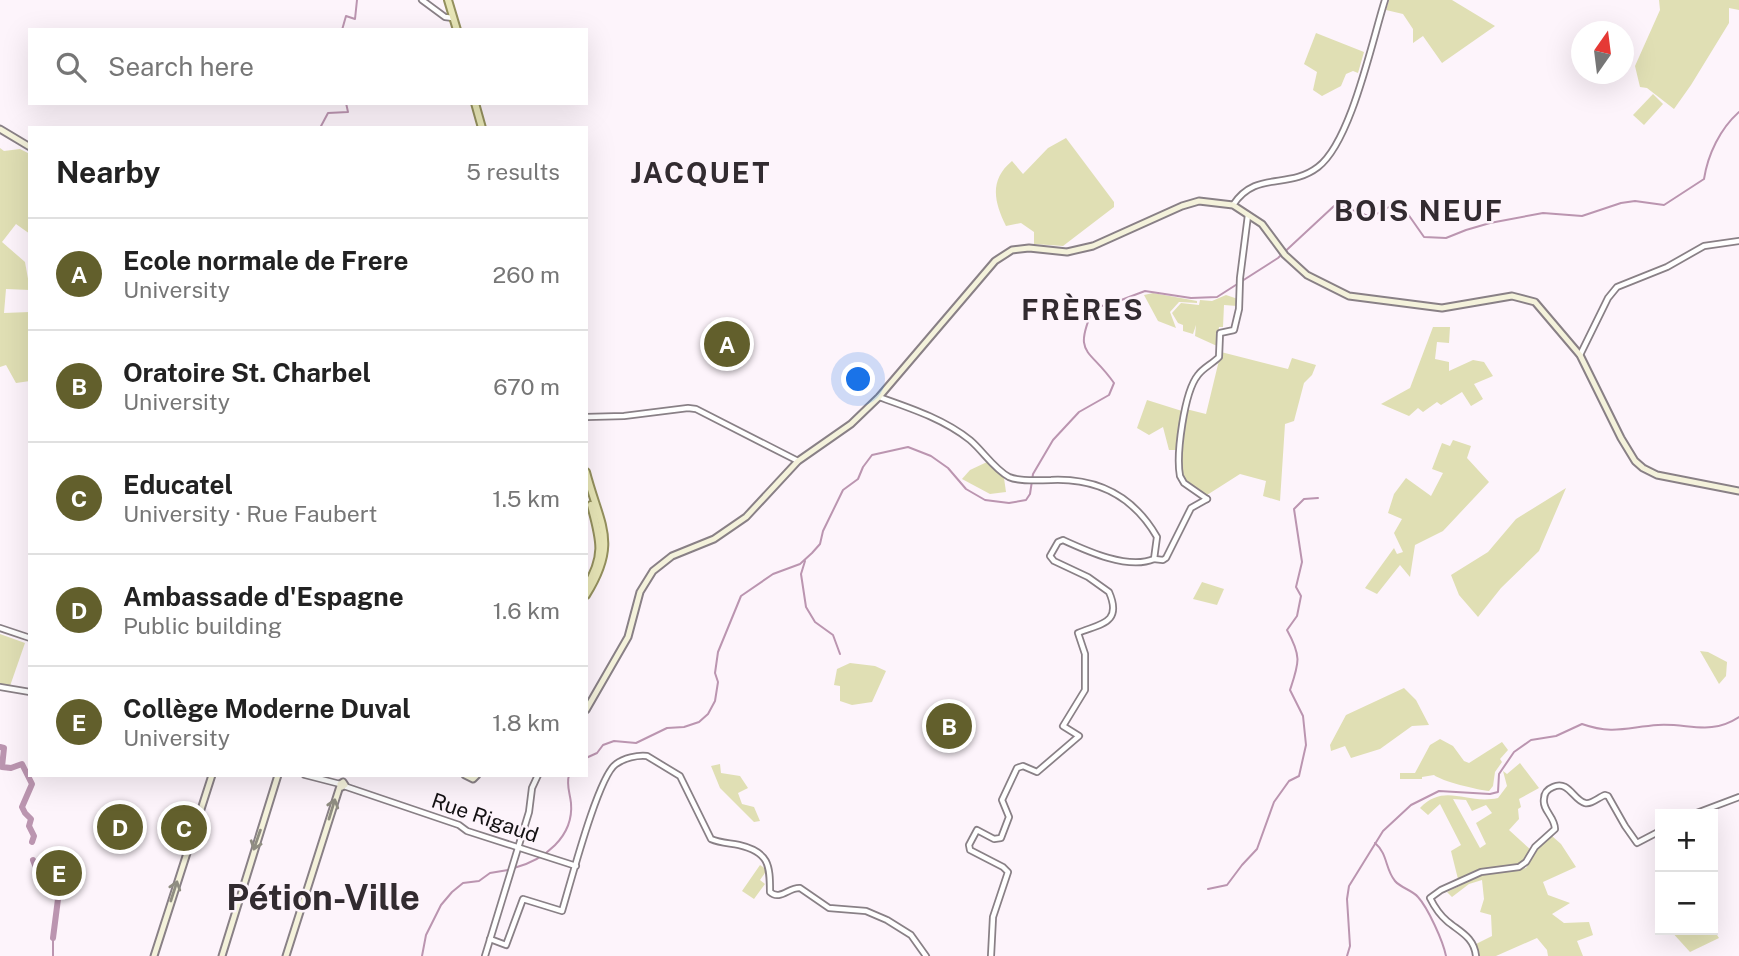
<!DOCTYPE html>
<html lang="en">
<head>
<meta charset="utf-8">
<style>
	body { margin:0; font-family:"Public Sans",sans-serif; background:#f2f2f2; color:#222 }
	.controls { position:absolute; right:21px; bottom:21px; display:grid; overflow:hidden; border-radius:0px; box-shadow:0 7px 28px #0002 }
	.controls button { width:63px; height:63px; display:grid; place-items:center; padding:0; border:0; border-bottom:2px solid #e0e0e0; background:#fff; color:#222; font:35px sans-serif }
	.compass { position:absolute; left:1571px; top:21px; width:63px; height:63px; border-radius:50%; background:#fff; box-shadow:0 7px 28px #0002; rotate:14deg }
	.you { position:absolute; left:859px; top:380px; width:24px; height:24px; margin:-18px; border:5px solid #fff; border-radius:50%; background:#1a73e8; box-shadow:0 0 0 10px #1a73e833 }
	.badge { display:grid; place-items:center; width:46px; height:46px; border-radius:50%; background:#625f2c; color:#fff; font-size:23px; font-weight:700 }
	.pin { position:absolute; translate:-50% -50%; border:4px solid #fff; box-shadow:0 2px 7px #0006 }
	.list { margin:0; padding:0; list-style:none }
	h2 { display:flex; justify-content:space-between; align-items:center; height:91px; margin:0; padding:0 28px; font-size:30px }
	h2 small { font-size:23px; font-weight:400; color:#767676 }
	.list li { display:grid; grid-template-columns:46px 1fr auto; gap:21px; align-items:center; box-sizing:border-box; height:112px; padding:0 28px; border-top:2px solid #e0e0e0 }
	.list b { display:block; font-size:26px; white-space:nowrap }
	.list p { margin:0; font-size:23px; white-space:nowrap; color:#767676 }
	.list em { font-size:23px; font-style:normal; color:#767676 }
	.icon { flex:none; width:38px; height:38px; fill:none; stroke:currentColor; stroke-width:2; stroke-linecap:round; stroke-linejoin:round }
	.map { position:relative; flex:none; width:1739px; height:956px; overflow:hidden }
	.search { position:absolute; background:#fff; box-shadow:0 7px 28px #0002; left:28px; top:28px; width:560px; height:77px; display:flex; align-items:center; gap:18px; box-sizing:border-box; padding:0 24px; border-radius:0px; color:#767676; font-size:26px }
	.panel { position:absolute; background:#fff; box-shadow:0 7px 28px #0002; left:28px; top:126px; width:560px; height:651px; border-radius:0px }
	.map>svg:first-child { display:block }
</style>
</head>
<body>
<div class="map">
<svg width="1739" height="956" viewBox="0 0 1739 956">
	<rect width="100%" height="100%" fill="#fdf4fb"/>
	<g fill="#e0dfb4" fill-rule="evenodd">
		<path d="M1389,0H1452L1495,26L1442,63L1423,36L1413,43V29L1403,14L1386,10Z"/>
		<path d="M1659,0H1739V10L1729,8V23L1691,85L1674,109L1647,88L1640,87L1635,66L1660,10Z"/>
		<path d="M1316,33L1364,52L1358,73L1353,71L1346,74L1341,86L1322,96L1313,90L1317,72L1304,64Z"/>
		<path d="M1653,94L1663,104L1644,125L1633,115Z"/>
		<path d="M1066,138L1114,202V207L1063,246L1034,244V232L1021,223L1006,226C994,202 989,180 1012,161L1023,174L1048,148Z"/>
		<path d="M0,148L4,151L20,149L30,154V234L16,224L2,242L25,262L30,290L6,289L4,313L30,312V381L16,383L6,365L0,367Z"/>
		<path d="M1153,293L1197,301V303L1179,302L1170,312L1176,328L1158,321L1144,295Z"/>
		<path d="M1226,295L1238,299L1237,306L1224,305L1223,327H1219L1217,346L1195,336L1196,325L1193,334L1183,331V325L1178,323L1172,313L1181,303L1199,305L1200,300L1212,301Z"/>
		<path d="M1433,327H1450L1449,343L1437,342L1435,359L1449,362V371L1473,360L1484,362L1493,376L1474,384L1483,399L1471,406L1462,392L1441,405L1437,402L1423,412L1418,408L1409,416L1381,404L1410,388Z"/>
		<path d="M1221,352L1288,369L1292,358L1316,365L1312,375L1304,383L1294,421L1285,424L1280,501L1263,496L1266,481L1240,474L1207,495L1183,480L1181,471L1186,409L1206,414Z"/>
		<path d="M1147,400L1182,411L1179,450H1169L1163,427L1149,435L1137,428Z"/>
		<path d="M1453,440L1471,446L1467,458L1489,482L1443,531L1415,545L1410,577L1400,565L1377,594L1365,588L1394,548L1397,554L1403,552L1394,533L1402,519L1388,513L1394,494L1406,478L1431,496L1443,473L1432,469L1442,443L1450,446Z"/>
		<path d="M987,462L1004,478L1006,492L990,494L962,479L970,470Z"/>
		<path d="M1566,488L1539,551L1501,588L1478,617L1459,595L1451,575L1488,552L1516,519Z"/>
		<path d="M1202,582L1224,589L1217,605L1193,599Z"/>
		<path d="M0,634L25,643L10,686H0Z"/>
		<path d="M1700,651L1708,652L1727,662L1726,676L1719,684Z"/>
		<path d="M850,663L875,666L886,671L872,702L852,705L840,701V686L834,685L837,669Z"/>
		<path d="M1404,688L1416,700L1429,725L1412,726L1380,749L1351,758L1345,746L1331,751L1330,745L1346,715Z"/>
		<path d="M1440,739L1453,746L1464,761L1469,763L1502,742L1508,750L1500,759L1502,762L1495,772L1493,786L1489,791C1478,790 1441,781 1434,775L1422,777V779H1400V773H1415L1430,745Z"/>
		<path d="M1520,763L1539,788L1519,799L1521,807L1518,809L1519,819L1509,830L1531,850C1516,874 1504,863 1480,869C1473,871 1465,876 1458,879L1451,851L1461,845L1440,804L1428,815L1420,808C1445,782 1466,805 1498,798L1507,786L1503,771L1507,774ZM1453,799L1466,800L1472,811L1486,805L1492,813L1476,823L1486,844L1480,848Z"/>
		<path d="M720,764L721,773L740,776L748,788L738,793L742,804L754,807L760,821L754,822L720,788L711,766Z"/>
		<path d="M1552,836L1561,844L1576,867L1543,882L1548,895L1570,903L1552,914L1564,923L1589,922L1593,935L1577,941L1583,956H1548L1547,950L1537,938L1496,956H1478L1476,944L1492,936L1491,915L1480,912L1484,899L1482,880L1469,884L1452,897L1447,892L1482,875L1526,868L1538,848Z"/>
		<path d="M760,865L767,870L760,880L765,884L754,899L742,891Z"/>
		<path d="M1713,929L1719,938L1690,952L1670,930Z"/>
	</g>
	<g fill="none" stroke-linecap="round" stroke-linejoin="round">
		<g stroke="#bb95b0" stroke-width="2">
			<path d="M342,30L346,16L355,19L357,0"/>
			<path d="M320,128L328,113L348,112L346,103"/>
			<path d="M805,561L801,574L806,607L815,622L833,635L840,654"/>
			<path d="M586,758L597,753L603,745L614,741L636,743L667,728L684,727L699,722L708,714L715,701L718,682L715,673L718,652L741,596L773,574L800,564L812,553L820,544L823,531L843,490L858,479L863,467L872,455L908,447L931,456L948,468L966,489L985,500L1009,503L1026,500L1030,494L1033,474L1053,440L1079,412L1109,395L1114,383C1089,347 1072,356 1094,307L1108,305L1145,291L1191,298L1217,297L1278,258L1334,206H1341L1371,217L1396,203L1403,207L1424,237L1446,238L1466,230L1490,223L1543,213L1582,216L1621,203L1635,201L1664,205L1704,179C1708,154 1720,129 1739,112"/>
			<path d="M1375,843C1388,854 1385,869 1395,881C1401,888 1412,890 1418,897C1428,908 1443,941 1446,956"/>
			<path d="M514,868C544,860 574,837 571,803C570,793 566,785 569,775"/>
			<path d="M1208,889L1227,885L1242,865L1257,849L1274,802L1289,781L1299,776L1306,745L1303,716L1290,690C1299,663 1302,657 1287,630L1297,616L1301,596L1296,587L1302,562L1294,509L1304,499L1318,498"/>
			<path d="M53,956V938"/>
			<path d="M422,956L426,935L441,905L452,892L463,883L479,881L490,873L508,870"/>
			<path d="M1347,956L1350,946L1347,899L1349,886L1383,831L1411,805L1439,791L1490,794L1498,792L1499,774L1514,752L1531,740L1556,736L1582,724C1613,735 1628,727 1658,725C1689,723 1710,736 1739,717"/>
		</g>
		<g stroke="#bb95b0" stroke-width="6">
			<path d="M0,747L4,748L2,767L11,768L22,764L32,784L22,807L25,813L31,819L29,826L34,836L32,842"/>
			<path d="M33,860L40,877L58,899L53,938"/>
		</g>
		<g stroke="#898086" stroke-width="8">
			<g id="tertiary">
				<path d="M422,0L445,17L453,18"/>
				<path d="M1233,205C1256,170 1288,190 1318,167C1351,142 1372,41 1385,0"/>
				<path d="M1580,355L1608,298L1617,287L1667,267L1704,246L1739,241"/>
				<path d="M879,397C910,408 944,419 970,440C983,451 994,469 1009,477C1020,482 1039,480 1051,480C1098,478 1134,497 1157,537L1154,559C1128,570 1087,551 1063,540L1058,542L1050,556L1054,561L1088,577L1109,592C1123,624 1099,624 1078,633L1085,654V690L1063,726L1079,736L1037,772L1023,766L1017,768L1002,800L1009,817L1001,838L994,839L977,830L969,845L970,850L1003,867L1008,872L993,917L991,956"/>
				<path d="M586,417L624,416L688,408L696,409L798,461"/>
				<path d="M1207,499L1184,483L1180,476C1176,455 1184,392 1198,375C1203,368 1212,364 1219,357L1220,333L1234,330L1239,309L1240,278L1248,215"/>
				<path d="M1154,559L1163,560L1166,558L1191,508L1207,499"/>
				<path d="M0,628L30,638"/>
				<path d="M0,687L30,692"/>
				<path d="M305,775L340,784"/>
				<path d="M344,786L459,825L467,831L576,866"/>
				<path d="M1694,814L1739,797"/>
				<path d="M490,939L506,945L523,899L562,911C570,885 598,776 616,764C624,758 637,755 647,756L680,776L711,839C720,843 729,843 739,845C769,852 770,865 770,892C780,901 789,887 800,888L829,908L866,911L887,920L911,935L926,956"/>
				<path d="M485,956L529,812L532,788L538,775"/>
				<path d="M1476,956C1474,937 1460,932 1447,921C1440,915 1434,906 1430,898L1441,890L1481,872L1519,867L1526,862L1535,847L1555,829C1555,817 1542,810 1544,799C1544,793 1548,789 1553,787C1569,780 1573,800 1585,803C1591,805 1599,797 1605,795L1608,796L1625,826L1637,843L1660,831"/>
			</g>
		</g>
		<g stroke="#898086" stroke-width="9">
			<g id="secondary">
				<path d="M0,129L30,147"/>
				<path d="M586,710L628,637L640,592L653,571L672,556L714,539L746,517L798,461L851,424L879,397L995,261L1012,250L1029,248L1067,252L1093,246L1182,206L1199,201L1233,205L1262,224L1285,255L1307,275L1349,296L1442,308L1512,296L1535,302L1580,355L1621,438L1635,461L1643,468L1657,475L1739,491"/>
				<path d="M465,775L473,779L477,775"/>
				<path d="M343,782L345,785L342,787L340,784Z"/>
				<path d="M154,956L212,775"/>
				<path d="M222,956L278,775"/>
				<path d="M286,956L340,786"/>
			</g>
		</g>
		<g stroke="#94905e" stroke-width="10">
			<g id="primary">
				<path d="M448,0L457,30"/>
				<path d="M475,103L482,128"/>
				<path d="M586,472C600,526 619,542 586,595"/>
				<path d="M586,587C606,555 600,539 591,505"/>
			</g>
		</g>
		<use href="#tertiary" stroke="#fff" stroke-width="4.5"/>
		<use href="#secondary" stroke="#f4f2db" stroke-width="5"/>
		<use href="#primary" stroke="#e8e6b7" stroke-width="6"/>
	</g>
	<defs><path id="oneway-shaft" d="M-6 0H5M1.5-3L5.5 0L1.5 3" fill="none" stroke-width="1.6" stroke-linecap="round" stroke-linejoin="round" transform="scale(1.75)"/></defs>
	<g stroke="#8f8d81">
		<use href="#oneway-shaft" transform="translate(332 809) rotate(-73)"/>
		<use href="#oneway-shaft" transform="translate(257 840) rotate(109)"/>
		<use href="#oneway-shaft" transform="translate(174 891) rotate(-72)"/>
	</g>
	<g text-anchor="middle" stroke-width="5" stroke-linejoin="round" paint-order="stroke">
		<g font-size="21" fill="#141113" stroke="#fdf4fb">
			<text transform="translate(485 818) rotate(19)" y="7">Rue Rigaud</text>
		</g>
		<g font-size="28" font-weight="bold" letter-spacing="2" fill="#322b30" stroke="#fdf4fb">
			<text x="701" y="183">JACQUET</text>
			<text x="1419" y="221">BOIS NEUF</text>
			<text x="1083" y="320">FRÈRES</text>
		</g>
		<g font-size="35" font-weight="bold" fill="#322b30" stroke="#fdf4fb">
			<text x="323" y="910">Pétion-Ville</text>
		</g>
	</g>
</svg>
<div class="controls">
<button>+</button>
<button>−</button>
</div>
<svg class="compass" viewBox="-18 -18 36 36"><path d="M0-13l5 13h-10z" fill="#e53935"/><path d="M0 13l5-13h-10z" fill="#767676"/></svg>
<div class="you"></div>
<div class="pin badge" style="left:727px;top:344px">A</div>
<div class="pin badge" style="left:949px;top:726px">B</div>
<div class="pin badge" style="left:184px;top:828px">C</div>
<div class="pin badge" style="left:120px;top:827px">D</div>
<div class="pin badge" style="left:59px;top:873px">E</div>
<div class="search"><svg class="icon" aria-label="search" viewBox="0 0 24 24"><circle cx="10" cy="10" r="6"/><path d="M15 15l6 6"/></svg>Search here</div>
<section class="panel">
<h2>Nearby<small>5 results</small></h2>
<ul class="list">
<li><span class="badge">A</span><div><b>Ecole normale de Frere</b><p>University</p></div><em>260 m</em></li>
<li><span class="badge">B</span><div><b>Oratoire St. Charbel</b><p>University</p></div><em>670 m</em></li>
<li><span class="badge">C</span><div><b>Educatel</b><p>University · Rue Faubert</p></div><em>1.5 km</em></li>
<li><span class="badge">D</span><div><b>Ambassade d'Espagne</b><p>Public building</p></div><em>1.6 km</em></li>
<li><span class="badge">E</span><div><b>Collège Moderne Duval</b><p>University</p></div><em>1.8 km</em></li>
</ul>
</section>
</div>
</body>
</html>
